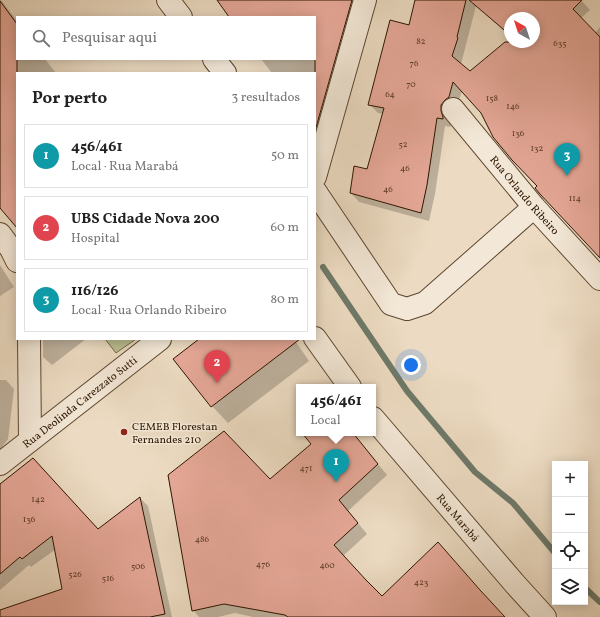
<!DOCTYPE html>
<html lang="pt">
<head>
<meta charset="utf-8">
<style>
	body { margin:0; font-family:Vollkorn,serif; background:#f2f2f2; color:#222 }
	.controls { position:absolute; right:12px; bottom:12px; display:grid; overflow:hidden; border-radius:0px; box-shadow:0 2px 10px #0003 }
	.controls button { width:36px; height:36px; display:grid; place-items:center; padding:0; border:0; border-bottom:1px solid #e0e0e0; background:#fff; color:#222; font:20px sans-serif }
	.compass { position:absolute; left:504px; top:12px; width:36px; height:36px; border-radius:50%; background:#fff; box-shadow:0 2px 10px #0003; rotate:321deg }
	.you { position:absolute; left:411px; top:365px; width:14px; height:14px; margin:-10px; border:3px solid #fff; border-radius:50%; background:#1a73e8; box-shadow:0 0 0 6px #1a73e833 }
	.badge { display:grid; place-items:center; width:26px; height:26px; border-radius:50%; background:#b45309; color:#fff; font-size:13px; font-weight:700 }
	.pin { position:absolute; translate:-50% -33px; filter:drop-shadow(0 1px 2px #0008) }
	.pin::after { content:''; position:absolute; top:21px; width:14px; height:12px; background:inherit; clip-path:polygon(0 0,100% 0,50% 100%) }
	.popup { position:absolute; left:296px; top:384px; width:80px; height:52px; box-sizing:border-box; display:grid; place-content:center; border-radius:0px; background:#fff; filter:drop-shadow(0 1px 3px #0005); font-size:13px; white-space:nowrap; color:#767676 }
	.popup b { font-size:15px; color:#222 }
	.popup::after { content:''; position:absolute; left:50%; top:100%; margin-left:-8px; border:8px solid transparent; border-top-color:#fff }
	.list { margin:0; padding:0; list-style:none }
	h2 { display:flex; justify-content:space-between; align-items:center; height:52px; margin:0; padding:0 16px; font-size:17px }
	h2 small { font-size:13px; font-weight:400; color:#767676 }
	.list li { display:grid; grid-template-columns:26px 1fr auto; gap:12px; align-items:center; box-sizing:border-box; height:64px; margin:0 8px 8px; padding:0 8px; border:1px solid #e0e0e0; border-radius:0px }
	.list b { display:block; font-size:15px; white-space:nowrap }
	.list p { margin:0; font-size:13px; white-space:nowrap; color:#767676 }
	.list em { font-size:13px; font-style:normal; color:#767676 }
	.icon { flex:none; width:22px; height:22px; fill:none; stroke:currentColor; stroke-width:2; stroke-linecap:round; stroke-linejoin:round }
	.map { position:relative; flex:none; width:600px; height:617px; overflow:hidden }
	.search { position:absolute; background:#fff; box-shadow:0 2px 10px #0003; left:16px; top:16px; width:300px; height:44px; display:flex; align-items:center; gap:10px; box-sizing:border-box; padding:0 14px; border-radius:0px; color:#767676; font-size:15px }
	.panel { position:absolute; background:#fff; box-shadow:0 2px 10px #0003; left:16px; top:72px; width:300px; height:268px; border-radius:0px }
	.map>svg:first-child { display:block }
</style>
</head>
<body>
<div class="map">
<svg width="600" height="617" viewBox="0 0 600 617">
	<rect width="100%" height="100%" fill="#ecdbc2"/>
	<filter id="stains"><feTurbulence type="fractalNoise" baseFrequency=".005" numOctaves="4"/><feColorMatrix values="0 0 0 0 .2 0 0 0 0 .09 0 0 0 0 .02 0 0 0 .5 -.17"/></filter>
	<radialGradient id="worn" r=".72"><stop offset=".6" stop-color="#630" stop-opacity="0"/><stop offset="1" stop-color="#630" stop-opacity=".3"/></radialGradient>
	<path fill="#bbbf91" stroke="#746a48" d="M105,339H136L116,353Z"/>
	<g fill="#0003" fill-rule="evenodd">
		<path d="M0,0H1L17,21V59H45L56,73H17V225L0,206Z"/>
		<path d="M218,0H365L315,138V73H272L261,59H315V17H230Z"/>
		<path d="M416,0H581L590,10L581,18L595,33L600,27V256L539,186L481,112L462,91L457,106L449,120L451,127L445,126L435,194L429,221L359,202L351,193L368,170L383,114L378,113L369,104L409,26ZM476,6L506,32L505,33L510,38V18H534V42H510V39L470,72L461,64Z"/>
		<path d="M0,265L14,287L0,296Z"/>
		<path d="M43,339H86L52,365L43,357Z"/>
		<path d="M201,339H294L309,361L228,423L212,406Z"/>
		<path d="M0,380H6L14,389L8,439L0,450Z"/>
		<path d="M303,433H353L387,475L348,511L367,534L343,556L382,598L490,602L504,617H253L235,613L218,617H199L193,610L270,480L312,444Z"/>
		<path d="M33,459L98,530L140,498L148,506L172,617H0V611L63,590L56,549L31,567L29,565L0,590V484Z"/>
	</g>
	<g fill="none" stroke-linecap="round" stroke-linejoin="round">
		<g stroke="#6e7969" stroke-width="6">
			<path d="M323,267L407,391L475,472L513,503L555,553"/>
			<path d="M585,588L600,602"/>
		</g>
	</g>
	<g fill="#e5a797" stroke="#2d1500">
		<path d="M217,0H352L315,131V17H229Z"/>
		<path d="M415,0H466L457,37L458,38L452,56L470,71L505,42H534V18H510V35L469,0H582L573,9L600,37V258L540,194L535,188L537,186L512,160L493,137L481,113L453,82L449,97L445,100L441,105V111L443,117V119L437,118L427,185L421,213L350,193L354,166L367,169L384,108L368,105L390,20L409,25Z"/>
		<path d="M0,1L17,24V228L0,208Z"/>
		<path d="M199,339H300L211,407L173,359Z"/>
		<path d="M224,431L270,479L311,444L302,433H353L378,464L339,500L358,523L334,545L366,580L382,596L438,542L480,590L505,617H288L285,615L224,604L192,611L168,475Z"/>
		<path d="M33,458L98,529L140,497L165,614L150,617H0V610L62,589L52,536L22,559L20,557L0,574V484Z"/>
	</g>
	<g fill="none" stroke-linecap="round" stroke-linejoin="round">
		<g stroke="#5d4630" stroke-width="24">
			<g id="minor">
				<path d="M168,0L181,17"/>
				<path d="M214,59L225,73"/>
				<path id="s1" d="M453,109L534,207L600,279"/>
				<path d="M315,177L365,0"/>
				<path d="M315,191L391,304L407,309L425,303L534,207"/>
				<path d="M0,234L11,249L17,261"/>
				<path d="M315,338L350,387"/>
				<path d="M29,339L30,440"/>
				<path id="s2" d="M373,418L515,584L545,617"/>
				<path id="s3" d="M0,464L160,339"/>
			</g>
		</g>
		<use href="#minor" stroke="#f3e8d7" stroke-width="22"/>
	</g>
	<circle fill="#8f2418" stroke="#f3e8d7" stroke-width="1.5" cx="124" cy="432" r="4"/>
	<g text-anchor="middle" stroke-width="3" stroke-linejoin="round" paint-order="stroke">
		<g font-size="9" fill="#5b3a26">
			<text x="421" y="44">82</text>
			<text x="560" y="46">635</text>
			<text x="414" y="66">76</text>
			<text x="411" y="87">70</text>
			<text x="390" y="97">64</text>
			<text x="492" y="101">158</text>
			<text x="513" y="109">146</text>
			<text x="518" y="136">136</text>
			<text x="403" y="147">52</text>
			<text x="537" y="151">132</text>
			<text x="405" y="171">46</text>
			<text x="388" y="192">46</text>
			<text x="575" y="201">114</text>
			<text x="306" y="471">471</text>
			<text x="38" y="502">142</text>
			<text x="29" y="522">136</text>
			<text x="202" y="542">486</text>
			<text x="263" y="567">476</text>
			<text x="327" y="568">460</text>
			<text x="138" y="569">506</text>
			<text x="75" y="577">526</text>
			<text x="108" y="581">516</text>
			<text x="421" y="585">423</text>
		</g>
		<g font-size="11" fill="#2d1500" stroke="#f3e8d7">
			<text dy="4" stroke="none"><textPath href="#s1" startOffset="112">Rua Orlando Ribeiro</textPath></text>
			<text dy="4" stroke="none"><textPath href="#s3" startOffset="101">Rua Deolinda Carezzato Sutti</textPath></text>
			<text dy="4" stroke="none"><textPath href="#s2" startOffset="131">Rua Marabá</textPath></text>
		</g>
		<g font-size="11" fill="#2d1500" stroke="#f3e8d7" text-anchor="start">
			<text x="132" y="430">CEMEB Florestan<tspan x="132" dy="13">Fernandes 210</tspan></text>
		</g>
	</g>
	<rect width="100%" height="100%" filter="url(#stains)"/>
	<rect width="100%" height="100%" fill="url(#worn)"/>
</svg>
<div class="controls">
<button>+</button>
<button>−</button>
<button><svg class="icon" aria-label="locate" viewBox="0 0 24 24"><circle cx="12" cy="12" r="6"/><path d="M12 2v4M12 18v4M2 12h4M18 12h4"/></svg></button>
<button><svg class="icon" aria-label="layers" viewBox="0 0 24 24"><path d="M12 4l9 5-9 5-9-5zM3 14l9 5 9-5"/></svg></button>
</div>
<svg class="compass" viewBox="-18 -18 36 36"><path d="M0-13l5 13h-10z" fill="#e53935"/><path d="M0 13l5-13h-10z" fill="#767676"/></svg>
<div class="you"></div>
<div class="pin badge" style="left:336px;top:482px;background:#0f9aa8">1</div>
<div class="popup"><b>456/461</b>Local</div>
<div class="pin badge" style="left:217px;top:383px;background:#e0444e">2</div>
<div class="pin badge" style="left:567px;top:176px;background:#0f9aa8">3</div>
<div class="search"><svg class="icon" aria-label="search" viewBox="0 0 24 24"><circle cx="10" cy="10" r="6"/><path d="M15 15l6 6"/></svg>Pesquisar aqui</div>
<section class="panel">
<h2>Por perto<small>3 resultados</small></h2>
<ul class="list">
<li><span class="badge" style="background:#0f9aa8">1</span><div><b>456/461</b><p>Local · Rua Marabá</p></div><em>50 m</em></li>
<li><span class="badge" style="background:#e0444e">2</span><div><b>UBS Cidade Nova 200</b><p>Hospital</p></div><em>60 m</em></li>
<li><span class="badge" style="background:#0f9aa8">3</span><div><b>116/126</b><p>Local · Rua Orlando Ribeiro</p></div><em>80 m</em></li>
</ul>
</section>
</div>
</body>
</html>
